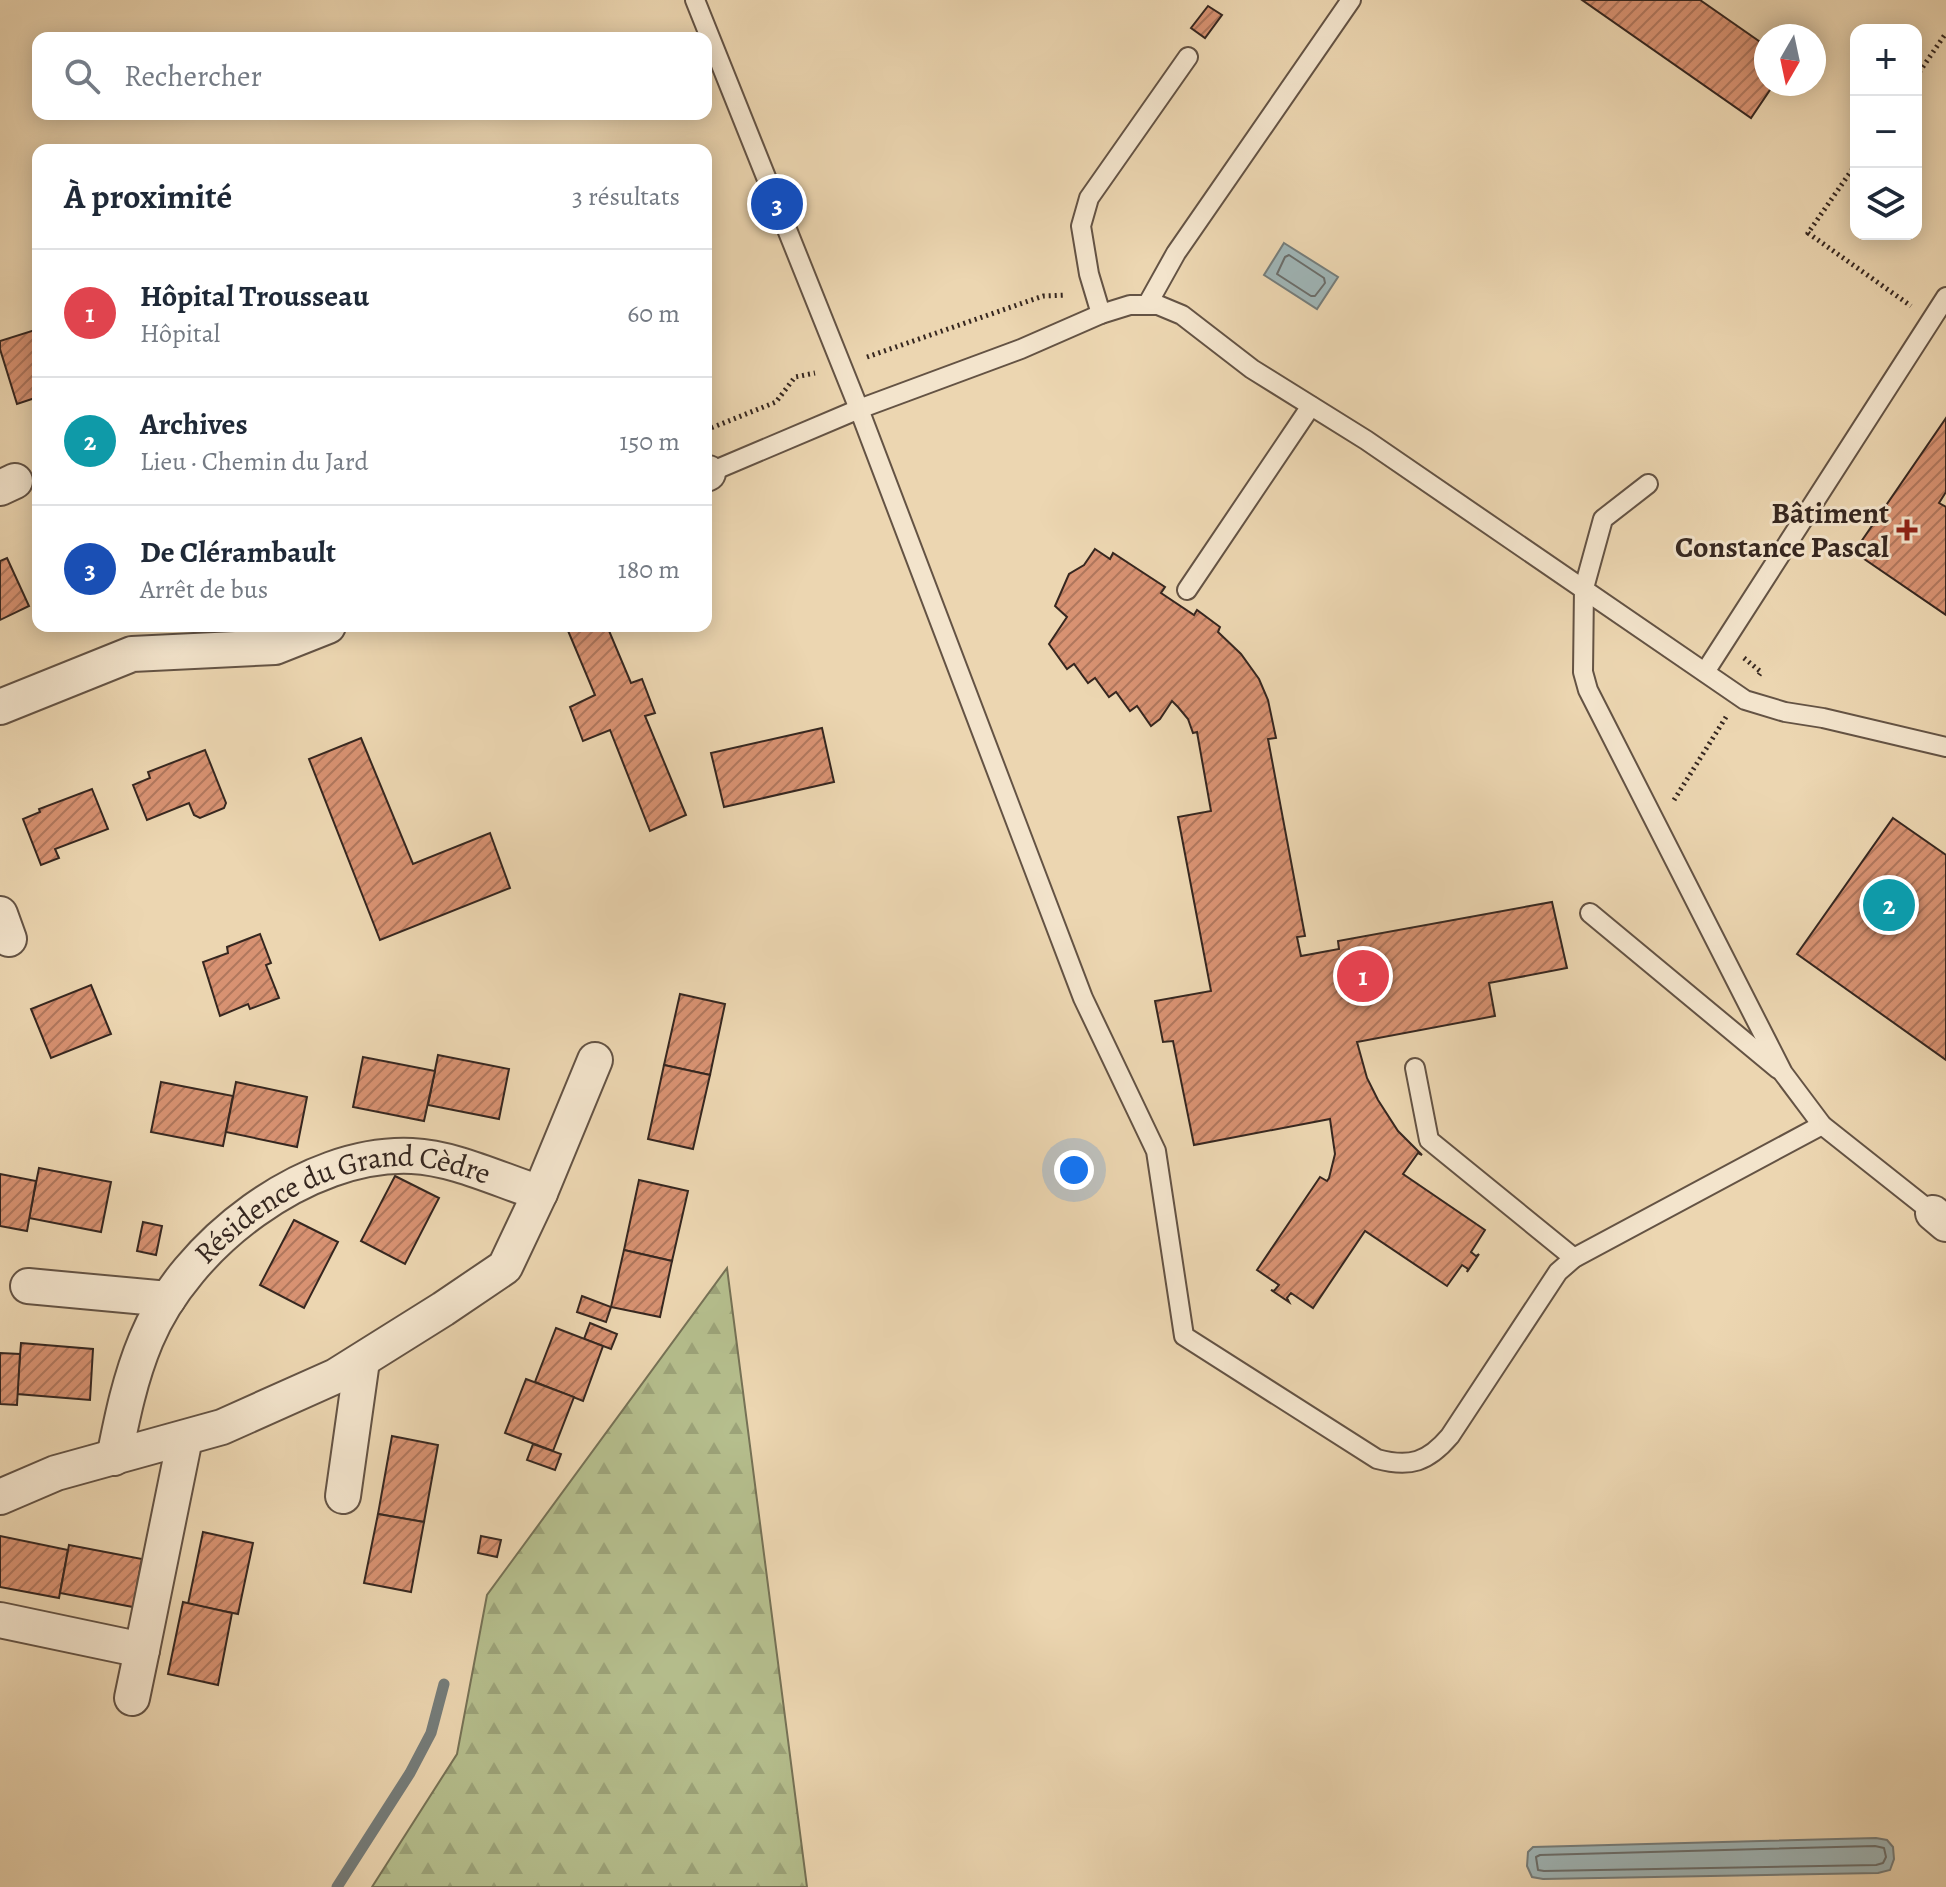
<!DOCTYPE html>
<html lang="fr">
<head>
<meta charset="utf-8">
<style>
	body { margin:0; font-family:Alegreya,serif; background:#f6f6f7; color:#1f2937 }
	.controls { position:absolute; right:24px; top:24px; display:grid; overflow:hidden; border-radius:16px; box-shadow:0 4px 20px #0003 }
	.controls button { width:72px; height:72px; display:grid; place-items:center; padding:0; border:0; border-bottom:2px solid #e0e1e3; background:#fff; color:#1f2937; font:40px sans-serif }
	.compass { position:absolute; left:1754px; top:24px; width:72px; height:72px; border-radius:50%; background:#fff; box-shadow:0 4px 20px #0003; rotate:189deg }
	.you { position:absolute; left:1074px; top:1170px; width:28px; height:28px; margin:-20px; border:6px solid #fff; border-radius:50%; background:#1a73e8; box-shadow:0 0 0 12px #1a73e833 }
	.badge { display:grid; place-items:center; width:52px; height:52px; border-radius:50%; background:#8f2418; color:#fff; font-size:26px; font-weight:700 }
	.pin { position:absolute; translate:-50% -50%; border:4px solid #fff; box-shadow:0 2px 8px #0006 }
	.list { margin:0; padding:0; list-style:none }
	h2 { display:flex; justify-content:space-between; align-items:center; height:104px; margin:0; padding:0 32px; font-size:34px }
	h2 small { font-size:26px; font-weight:400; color:#747a83 }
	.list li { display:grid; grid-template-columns:52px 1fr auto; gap:24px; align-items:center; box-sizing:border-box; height:128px; padding:0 32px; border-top:2px solid #e0e1e3 }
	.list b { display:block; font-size:30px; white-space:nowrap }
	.list p { margin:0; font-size:26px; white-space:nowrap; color:#747a83 }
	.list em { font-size:26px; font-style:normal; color:#747a83 }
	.icon { flex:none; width:44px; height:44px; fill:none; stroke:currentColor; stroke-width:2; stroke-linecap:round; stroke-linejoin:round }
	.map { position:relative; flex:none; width:1946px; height:1887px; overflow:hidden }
	.search { position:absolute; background:#fff; box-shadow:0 4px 20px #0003; left:32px; top:32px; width:680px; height:88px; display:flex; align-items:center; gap:20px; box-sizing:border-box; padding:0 28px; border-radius:16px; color:#747a83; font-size:30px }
	.panel { position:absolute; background:#fff; box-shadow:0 4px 20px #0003; left:32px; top:144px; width:680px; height:488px; border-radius:16px }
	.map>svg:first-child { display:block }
</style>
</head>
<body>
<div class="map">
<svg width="1946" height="1887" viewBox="0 0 1946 1887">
	<defs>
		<pattern id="forest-firs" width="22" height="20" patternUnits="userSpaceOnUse" patternTransform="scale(2)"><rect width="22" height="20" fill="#b5be8d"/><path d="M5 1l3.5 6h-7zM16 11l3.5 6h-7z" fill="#9ca379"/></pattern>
		<pattern id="building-hatch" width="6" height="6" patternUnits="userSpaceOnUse" patternTransform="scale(2)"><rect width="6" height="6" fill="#d89272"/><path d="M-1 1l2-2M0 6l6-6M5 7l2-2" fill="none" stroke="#b0775d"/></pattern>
	</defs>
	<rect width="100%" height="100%" fill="#ecd6b1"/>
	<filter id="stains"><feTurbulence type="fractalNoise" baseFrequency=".0025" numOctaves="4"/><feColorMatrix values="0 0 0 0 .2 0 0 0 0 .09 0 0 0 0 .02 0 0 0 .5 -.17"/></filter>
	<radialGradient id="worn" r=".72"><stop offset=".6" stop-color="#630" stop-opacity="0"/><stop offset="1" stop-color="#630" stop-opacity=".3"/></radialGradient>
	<path fill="url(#forest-firs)" stroke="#767256" stroke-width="2" d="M727,1268L807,1887H372L457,1754L487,1595Z"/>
	<g fill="#9fb6b8" stroke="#757d7b" stroke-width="2">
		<path d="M1284,243L1338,277L1317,309L1264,275Z"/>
		<path d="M1876,1838L1887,1840L1893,1847L1894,1859L1890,1870L1878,1873L1543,1879L1532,1877L1527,1866L1528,1852L1533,1847Z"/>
	</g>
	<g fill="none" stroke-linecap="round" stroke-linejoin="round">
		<g stroke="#6a6e6c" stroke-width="2">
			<path d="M1289,255L1324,278L1325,283L1315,296H1311L1277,274L1285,257Z"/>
			<path d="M1875,1846L1884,1848L1886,1857L1883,1863L1876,1865L1544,1871L1538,1870L1536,1857L1540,1855Z"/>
		</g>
		<path stroke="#757d7b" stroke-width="11" d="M337,1887L410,1773L431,1733L444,1684"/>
	</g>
	<g fill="url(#building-hatch)" stroke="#362720" stroke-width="2">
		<path d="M1582,0H1700L1766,46V84H1774L1751,118Z"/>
		<path d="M1208,6L1222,15L1205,38L1191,28Z"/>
		<path d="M38,329V397L17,404L0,349V341Z"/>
		<path d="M1946,418V492L1939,503L1946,507V615L1854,552Z"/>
		<path d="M1095,549L1110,559L1113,553L1165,587L1161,593L1194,615L1197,610L1220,627L1218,632L1241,654L1259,679L1268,700L1276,738L1268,739L1305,936L1297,937L1301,956L1339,949L1338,941L1552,902L1567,968L1489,983L1495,1016L1357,1042L1367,1078L1378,1100L1398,1131L1422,1155L1418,1153L1403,1174L1485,1230L1471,1252L1476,1256L1479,1254L1467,1272L1468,1269L1462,1265L1447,1286L1365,1231L1313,1308L1291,1293L1287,1298L1289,1302L1271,1290L1274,1291L1279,1285L1257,1270L1320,1177L1327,1181L1329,1178L1335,1154L1330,1119L1194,1145L1173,1041L1163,1042L1155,1001L1211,991L1178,817L1211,811L1197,732L1193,733L1188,719L1178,707L1172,701L1160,719L1151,726L1137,706L1130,711L1116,692L1109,697L1095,678L1088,683L1074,664L1067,669L1049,644L1067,617L1055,606L1069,574L1084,565Z"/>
		<path d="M7,558L29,606L0,620V561Z"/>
		<path d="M566,626H607L631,683L642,679L655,713L645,716L686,815L650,831L610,730L583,741L570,707L595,695Z"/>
		<path d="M822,728L834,782L724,807L711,753Z"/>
		<path d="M361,738L413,864L490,833L510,888L380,940L309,759Z"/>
		<path d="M205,750L226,803L224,808L200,818L194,815L189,803L147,820L133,785L150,778L148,772Z"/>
		<path d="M92,789L108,829L55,849L59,858L41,865L23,819L40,812L39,809Z"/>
		<path d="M1893,818L1946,855V1060L1797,954Z"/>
		<path d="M260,934L271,963L266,965L279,998L250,1009L248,1004L220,1016L203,962L228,953L227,947Z"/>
		<path d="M91,985L111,1034L51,1058L31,1009Z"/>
		<path d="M680,994L725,1004L710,1075L664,1065Z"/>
		<path d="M438,1055L509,1069L499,1119L428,1105Z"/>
		<path d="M363,1057L435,1071L424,1121L353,1107Z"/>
		<path d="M664,1065L710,1075L693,1149L648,1139Z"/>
		<path d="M161,1082L233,1096L223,1146L151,1132Z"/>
		<path d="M236,1082L307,1097L297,1147L226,1132Z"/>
		<path d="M39,1168L111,1182L101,1232L29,1218Z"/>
		<path d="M0,1174L36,1181L27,1231L0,1226Z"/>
		<path d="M395,1176L439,1198L405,1264L361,1241Z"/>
		<path d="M639,1180L688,1191L672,1261L624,1250Z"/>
		<path d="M294,1220L338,1242L304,1308L260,1285Z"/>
		<path d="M143,1222L162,1226L156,1255L137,1251Z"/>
		<path d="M624,1250L672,1261L660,1317L611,1307Z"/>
		<path d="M582,1296L611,1307L606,1322L577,1312Z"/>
		<path d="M590,1323L617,1334L611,1349L584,1339Z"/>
		<path d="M556,1328L603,1346L583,1401L535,1382Z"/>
		<path d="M21,1343L93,1349L90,1400L17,1394Z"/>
		<path d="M0,1353L20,1354L17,1405L0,1404Z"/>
		<path d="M526,1379L574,1397L553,1451L505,1433Z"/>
		<path d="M392,1436L438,1445L424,1522L378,1514Z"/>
		<path d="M533,1444L561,1454L555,1470L527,1460Z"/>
		<path d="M378,1514L424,1522L411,1592L364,1583Z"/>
		<path d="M203,1532L253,1543L238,1614L188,1604Z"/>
		<path d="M0,1536L68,1550L59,1598L0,1587Z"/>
		<path d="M481,1536L501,1540L497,1557L478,1553Z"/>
		<path d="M69,1545L142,1559L133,1607L60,1593Z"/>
		<path d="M183,1602L232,1613L218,1685L168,1674Z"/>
	</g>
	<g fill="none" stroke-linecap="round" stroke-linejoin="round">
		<g stroke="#645344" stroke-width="22">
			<g id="lane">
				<path d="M695,0L859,409L1083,998L1156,1151L1184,1336L1377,1459C1410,1468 1428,1462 1450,1436L1558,1272L1574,1258L1822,1125"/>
				<path d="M1147,305L1176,253L1351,0"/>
				<path d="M1101,314L1089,274L1081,226L1089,198L1188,57"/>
				<path d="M708,473L859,409L1021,349L1101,314L1130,305H1158L1182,315L1252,369L1366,440L1745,700L1785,712L1823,718L1946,747"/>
				<path d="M1648,484L1603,519L1584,588L1583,672L1588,690L1783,1073L1822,1125L1933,1213"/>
				<path d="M1187,590L1311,406"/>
				<path d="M1705,672L1946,297"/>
				<path d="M1590,913L1778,1069"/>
				<path d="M1415,1068L1429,1140L1574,1258"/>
			</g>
		</g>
		<g stroke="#645344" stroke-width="38">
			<g id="street">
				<path d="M706,474L708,473"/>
				<path d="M0,488L15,481"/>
				<path d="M0,707L132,654L275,647L328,626"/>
				<path d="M0,914L9,939"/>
				<path d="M1933,1213L1946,1224"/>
				<path d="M28,1286L168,1299"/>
				<path id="s1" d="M114,1458C122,1418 130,1378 146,1340C185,1245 306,1151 412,1156C455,1158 499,1180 540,1193"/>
				<path d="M343,1496L362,1361"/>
				<path d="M0,1497L56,1473L222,1427L336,1376L443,1309L505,1267L540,1193L595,1060"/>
				<path d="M0,1620L142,1650L185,1438"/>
				<path d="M132,1698L142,1650"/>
			</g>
		</g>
		<g stroke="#362720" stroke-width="5" stroke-dasharray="2 4" stroke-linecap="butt">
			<path d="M1916,77L1946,33"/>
			<path d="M1856,164L1808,233L1911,306"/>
			<path d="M867,357L1043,296L1066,295"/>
			<path d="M706,430L776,402L795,377L815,373"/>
			<path d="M1744,658L1761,672L1759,675"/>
			<path d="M1674,800L1726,717"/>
		</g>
		<use href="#lane" stroke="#f3e4cc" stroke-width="18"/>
		<use href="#street" stroke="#f3e4cc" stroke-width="34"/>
	</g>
	<path fill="#8f2418" stroke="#f3e4cc" stroke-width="3" d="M1903 518h8v8h8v8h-8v8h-8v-8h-8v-8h8z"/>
	<g text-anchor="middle" stroke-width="6" stroke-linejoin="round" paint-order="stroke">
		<g font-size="30" font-weight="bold" fill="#362720" stroke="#f3e4cc" text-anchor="end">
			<text x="1889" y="523">Bâtiment<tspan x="1889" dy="34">Constance Pascal</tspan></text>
		</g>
		<g font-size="30" fill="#362720" stroke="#f3e4cc">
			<text dy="10" stroke="none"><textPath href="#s1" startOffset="382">Résidence du Grand Cèdre</textPath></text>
		</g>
	</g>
	<rect width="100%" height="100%" filter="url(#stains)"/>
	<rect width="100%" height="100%" fill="url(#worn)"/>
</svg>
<div class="controls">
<button>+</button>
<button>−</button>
<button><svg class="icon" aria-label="layers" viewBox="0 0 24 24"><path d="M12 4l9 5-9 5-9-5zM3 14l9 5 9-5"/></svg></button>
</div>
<svg class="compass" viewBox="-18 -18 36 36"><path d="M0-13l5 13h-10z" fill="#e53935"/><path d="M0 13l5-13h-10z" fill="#747a83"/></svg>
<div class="you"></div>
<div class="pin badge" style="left:1363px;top:976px;background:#e0444e">1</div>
<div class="pin badge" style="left:1889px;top:905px;background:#0f9aa8">2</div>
<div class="pin badge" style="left:777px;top:204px;background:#1a4fb4">3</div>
<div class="search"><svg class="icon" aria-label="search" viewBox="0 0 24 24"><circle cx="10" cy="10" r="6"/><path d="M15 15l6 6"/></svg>Rechercher</div>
<section class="panel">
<h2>À proximité<small>3 résultats</small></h2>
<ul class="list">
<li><span class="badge" style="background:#e0444e">1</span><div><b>Hôpital Trousseau</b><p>Hôpital</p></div><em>60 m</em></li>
<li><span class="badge" style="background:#0f9aa8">2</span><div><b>Archives</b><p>Lieu · Chemin du Jard</p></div><em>150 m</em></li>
<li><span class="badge" style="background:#1a4fb4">3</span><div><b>De Clérambault</b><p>Arrêt de bus</p></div><em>180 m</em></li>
</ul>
</section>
</div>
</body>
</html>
